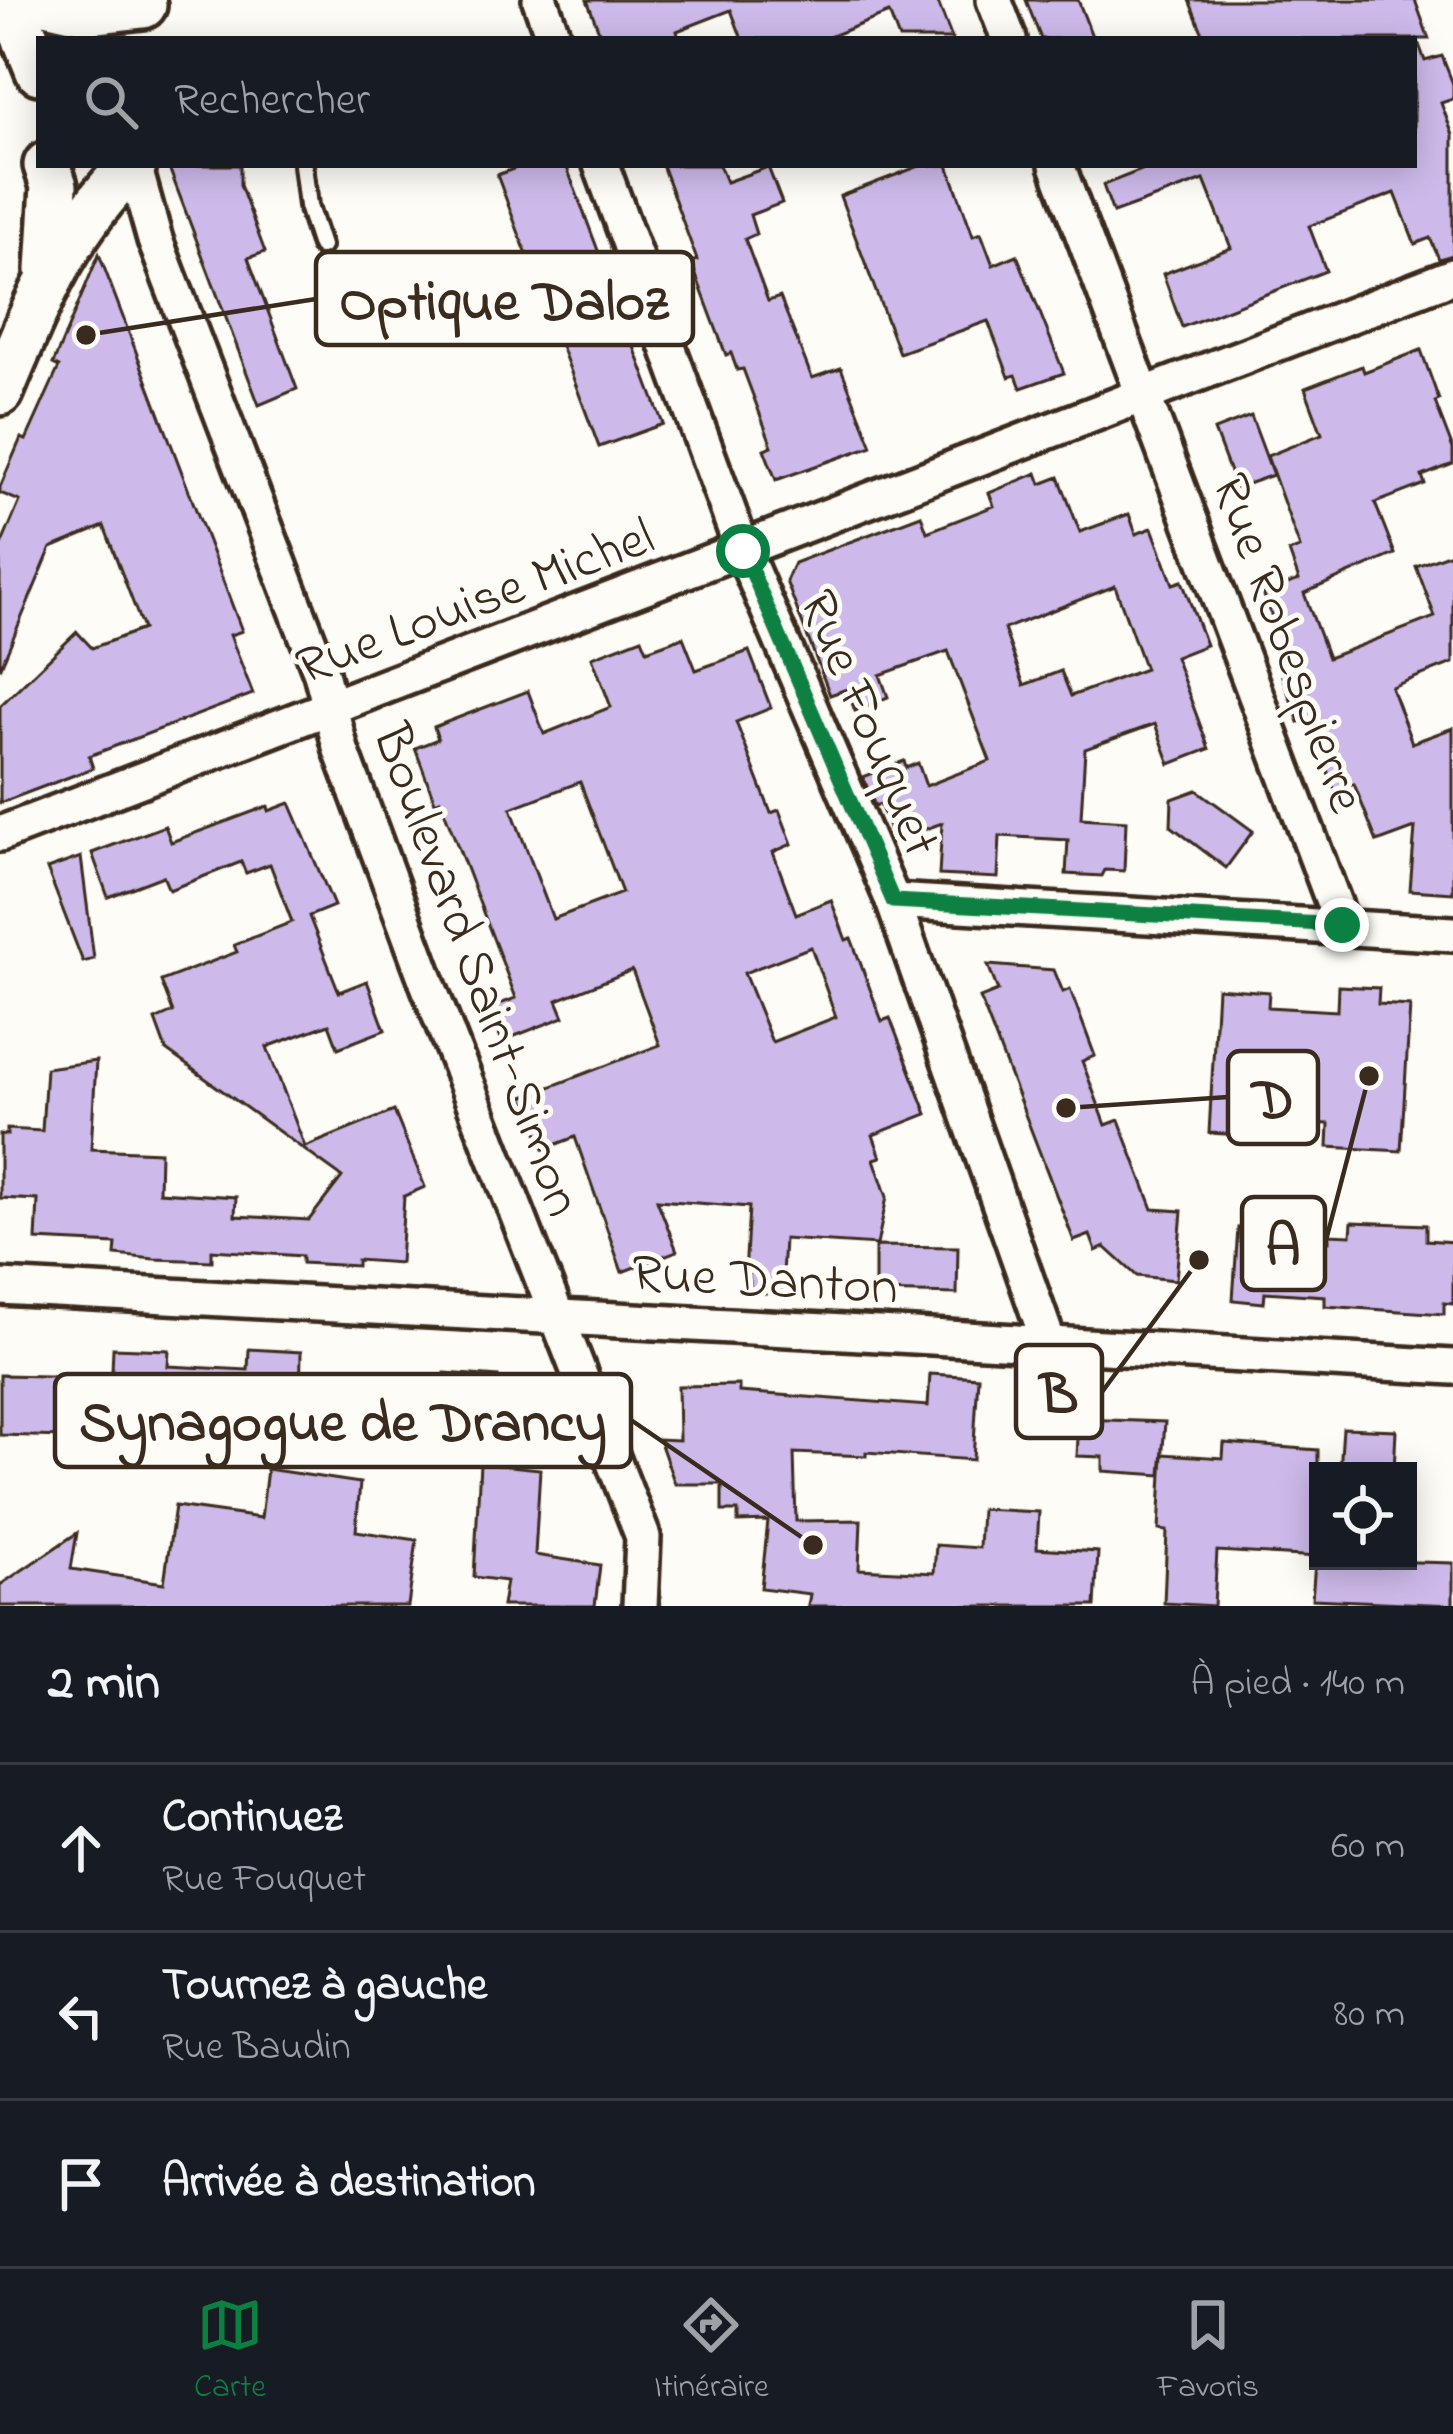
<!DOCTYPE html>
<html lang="fr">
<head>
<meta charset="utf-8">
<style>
	body { margin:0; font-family:"Indie Flower",sans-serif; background:#242831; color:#f1f3f6 }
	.controls { position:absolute; right:36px; bottom:36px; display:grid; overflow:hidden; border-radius:0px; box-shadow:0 6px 30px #0003 }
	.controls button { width:108px; height:108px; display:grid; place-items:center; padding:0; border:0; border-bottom:3px solid #363941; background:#171b24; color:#f1f3f6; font:60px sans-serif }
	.stop { position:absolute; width:36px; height:36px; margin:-27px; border:9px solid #0b8043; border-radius:50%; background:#fff }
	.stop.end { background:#0b8043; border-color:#fff; box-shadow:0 3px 12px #0008 }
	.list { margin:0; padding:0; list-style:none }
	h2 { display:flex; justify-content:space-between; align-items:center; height:156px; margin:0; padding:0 48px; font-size:51px }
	h2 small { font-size:39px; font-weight:400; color:#9ea1a6 }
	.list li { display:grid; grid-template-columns:78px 1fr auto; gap:36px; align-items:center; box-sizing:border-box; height:168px; padding:0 48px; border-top:3px solid #363941 }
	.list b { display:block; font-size:45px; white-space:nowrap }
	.list p { margin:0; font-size:39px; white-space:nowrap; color:#9ea1a6 }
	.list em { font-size:39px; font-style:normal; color:#9ea1a6 }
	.icon { flex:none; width:66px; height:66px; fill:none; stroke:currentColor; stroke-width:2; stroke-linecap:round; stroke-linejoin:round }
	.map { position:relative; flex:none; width:1453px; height:1606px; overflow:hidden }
	.search { position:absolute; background:#171b24; box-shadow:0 6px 30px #0003; left:36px; right:36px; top:36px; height:132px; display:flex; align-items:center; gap:30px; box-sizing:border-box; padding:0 42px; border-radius:0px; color:#9ea1a6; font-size:45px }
	.sheet { height:660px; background:#171b24 }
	nav { display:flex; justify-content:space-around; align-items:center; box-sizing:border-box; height:168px; border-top:3px solid #363941; background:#171b24; font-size:33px; color:#9ea1a6 }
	nav a { display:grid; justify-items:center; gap:6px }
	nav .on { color:#0b8043 }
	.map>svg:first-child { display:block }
</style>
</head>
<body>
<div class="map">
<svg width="1453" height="1606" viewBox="0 0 1453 1606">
	<rect width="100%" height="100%" fill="#fdfcf7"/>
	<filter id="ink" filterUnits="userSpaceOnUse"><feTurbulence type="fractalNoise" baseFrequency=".00833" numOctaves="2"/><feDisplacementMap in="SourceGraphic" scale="24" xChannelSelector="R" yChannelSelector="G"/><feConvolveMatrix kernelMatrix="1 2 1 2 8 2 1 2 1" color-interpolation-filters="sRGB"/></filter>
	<g filter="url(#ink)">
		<g fill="#cdbaeb" stroke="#3b2a1e" stroke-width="3" fill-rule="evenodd">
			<path d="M587,0H937L952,39H899L889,13L824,39H742L731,10L677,31L679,39H602Z"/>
			<path d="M1026,0H1078L1093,39H1041Z"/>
			<path d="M1189,0H1415L1429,39H1205Z"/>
			<path d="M1417,39L1425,61L1442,56L1453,84V99L1441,103L1453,135V255L1439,259L1430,238L1415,244L1395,193L1309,226L1326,271L1182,327L1163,274L1231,248L1204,180L1113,213L1103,185L1154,165H1414V40Z"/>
			<path d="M168,165H240V185L265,252L248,258L297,389L259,405Z"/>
			<path d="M524,165H566L663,424L599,447L497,175Z"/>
			<path d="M662,165H719L726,182L768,167L782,203L750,215L756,234L745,239L768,301L780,297L812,378L841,368L872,446L776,480L764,449L772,446L743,369L737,370L731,353L726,355L691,262L697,260Z"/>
			<path d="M922,165H948L973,236L981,233L993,265L1017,255L1064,373L1021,388L1016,375L1009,377L988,321L899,353L840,196Z"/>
			<path d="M99,254L242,631L230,635L253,694L89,756L93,768L0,803V706L77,632L92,648L143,629L104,526L51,548L0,669V548L20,501L0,493V487L21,438L26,440L59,367L53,364Z"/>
			<path d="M1421,350L1439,400L1435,402L1453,449V464L1422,476L1425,484L1375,503L1395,554L1304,593L1328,658L1435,617L1416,566L1453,552V663L1391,687L1412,743L1453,728V893L1410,890L1415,828L1377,842L1354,784L1335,791L1308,719L1299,722L1282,676L1292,672L1263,593L1299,580L1289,552L1300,548L1267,456L1322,434L1305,388L1362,366L1364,372Z"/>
			<path d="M1251,416L1273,475L1236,488L1214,430Z"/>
			<path d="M1037,473L1041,484L1059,477L1080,532L1129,514L1136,534L1152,528L1173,584L1182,581L1206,645L1175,657L1209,749L1170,764L1155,724L1085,749L1081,818L1126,821L1124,871L1105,870L1102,876L1066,874L1068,840L1000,836L998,878L939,875L942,823L894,841L880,804L875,806L863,777L904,761L906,768L918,763L926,786L990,761L948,651L880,675L888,697L855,711L847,689L830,695L786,581L794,563L921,515L927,532L994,506L989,493ZM1115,586L1145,669L1071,696L1061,671L1024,685L1004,629Z"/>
			<path d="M683,637L696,670L749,651L771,708L736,722L771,813L779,810L792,844L773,852L796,914L831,900L846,940L851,938L882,1021L890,1018L927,1114L873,1135L881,1157L874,1159L887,1197L877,1245L784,1239L781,1294L751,1292L749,1274H745L749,1207L657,1200L677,1251L622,1272L575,1137L544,1149L523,1097L660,1045L632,970L557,1000L564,1017L502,1041L489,1008L516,998L440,800L435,802L415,748L438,739L434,727L528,691L544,734L611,707L592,657L642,638L647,650ZM580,782L622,893L553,919L511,808ZM811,947L836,1017L772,1042L744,973Z"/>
			<path d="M1197,790L1253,831L1226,868L1171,826L1172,799Z"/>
			<path d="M290,803L334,906L309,916L339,992L367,981L385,1030L338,1048L329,1024L267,1047L305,1147L394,1111L425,1187L404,1196L400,1263L357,1260V1266L302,1263V1256L212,1250V1261L154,1259L115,1255L116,1244L36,1240L38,1200L0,1198V1134L7,1135V1129L42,1131L46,1068L96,1061L91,1149L160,1152L159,1192L236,1197L235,1216L309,1220L342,1177L166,1050L155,1020L173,1012L161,981L237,952L234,945L292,922L270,864L246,873L241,862L169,890L163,876L108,897L92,853L165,826L171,842L268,806L269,811Z"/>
			<path d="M81,857L94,959L83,962L47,869Z"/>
			<path d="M988,965L1054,970L1063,992L1070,989L1095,1056L1082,1061L1106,1125L1119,1120L1153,1209L1182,1211L1176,1280L1137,1276L1105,1247L1096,1251L1090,1235L1074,1241L980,998L998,991Z"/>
			<path d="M1338,986L1379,988L1378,1004L1410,1006L1401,1151L1328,1147L1329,1124L1261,1121L1260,1136L1209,1133L1217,988L1269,992L1268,1007L1337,1011Z"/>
			<path d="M1352,1222L1426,1225V1240L1453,1242V1304L1444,1303V1314L1325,1306V1296L1265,1292L1264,1303L1233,1300L1238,1228L1269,1231L1268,1238L1329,1241V1234L1351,1235Z"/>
			<path d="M875,1246L958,1247L957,1294L875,1292Z"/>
			<path d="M113,1348L169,1350L168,1366L248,1370L249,1349L301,1352L300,1410L233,1406L232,1426L168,1429V1397L111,1395Z"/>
			<path d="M445,1373L498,1377L493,1457L386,1450L388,1397L443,1401Z"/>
			<path d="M930,1374L978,1377L973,1460L866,1452V1456L794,1453L796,1521L861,1520L859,1569L934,1573L936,1545L979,1548L981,1509L1039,1512L1037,1548L1098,1552L1095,1606H808L810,1594L761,1588L768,1521L738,1522V1511H722V1484H675L659,1439L679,1440L678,1386L739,1385V1392L928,1406Z"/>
			<path d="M0,1375L97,1377L95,1438L0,1435Z"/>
			<path d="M1079,1419L1165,1422L1161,1475L1103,1471V1457L1077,1456Z"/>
			<path d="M1343,1428L1396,1430L1394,1471H1340Z"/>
			<path d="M1224,1443L1318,1450V1557L1217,1551L1214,1606L1164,1603L1167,1531L1159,1530L1163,1454L1223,1458Z"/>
			<path d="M480,1463L540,1469L535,1555L600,1565L595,1606H502L506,1581L474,1577Z"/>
			<path d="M267,1469L360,1483L356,1531L417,1540L408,1606H0V1585L77,1533L71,1569L164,1583L175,1506L261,1518Z"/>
			<path d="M1379,1561L1453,1563V1605L1312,1599L1315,1563L1379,1567Z"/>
		</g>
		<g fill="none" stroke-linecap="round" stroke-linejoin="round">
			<g stroke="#3b2a1e" stroke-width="26">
				<path id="lane" d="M303,165L308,206L321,246"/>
			</g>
			<g stroke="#3b2a1e" stroke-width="42">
				<g id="street">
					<path d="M540,0L554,39"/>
					<path d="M994,0L1009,39"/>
					<path d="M134,165L155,240L321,673L341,750L428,985L643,1537L640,1606"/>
					<path d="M601,165L743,551L893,901L1048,1341"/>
					<path d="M1057,165L1342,925"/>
					<path d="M0,834L1453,276"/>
					<path d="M893,901L1453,934"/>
					<path d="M0,1287C484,1315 969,1336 1453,1367"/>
				</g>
			</g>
			<g stroke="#3b2a1e" stroke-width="54">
				<g id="secondary">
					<path d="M10,0L39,71"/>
					<path d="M42,0L90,11L143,5"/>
					<path d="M47,165L54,186L49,270"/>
					<path d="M0,392C36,305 64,232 133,165"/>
				</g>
			</g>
			<use href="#lane" stroke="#fdfcf7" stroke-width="16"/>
			<use href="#street" stroke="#fdfcf7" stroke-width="33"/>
			<use href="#secondary" stroke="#fdfcf7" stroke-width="45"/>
		</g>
	</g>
	<g fill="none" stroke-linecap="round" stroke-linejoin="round" filter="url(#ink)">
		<path stroke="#0b8043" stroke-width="15" d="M743,551L893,901L1342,925"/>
	</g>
	<g text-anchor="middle" stroke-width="10" stroke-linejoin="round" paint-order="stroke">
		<g font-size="54" fill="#3b2a1e" stroke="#fdfcf7">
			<text transform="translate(474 599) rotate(-21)" y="19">Rue Louise Michel</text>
			<text transform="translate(1291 642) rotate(70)" y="19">Rue Robespierre</text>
			<text transform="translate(872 722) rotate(67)" y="19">Rue Fouquet</text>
			<text transform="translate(480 969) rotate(70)" y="19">Boulevard Saint-Simon</text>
			<text transform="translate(765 1277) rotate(3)" y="19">Rue Danton</text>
		</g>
	</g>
	<path fill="none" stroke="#3b2a1e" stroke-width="4.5" d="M86 335L316 299M1066 1108L1228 1097M1369 1076L1325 1244M1199 1260L1102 1392M813 1545L631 1420"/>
	<g fill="#3b2a1e" stroke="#fdfcf7" stroke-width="4.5">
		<circle cx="86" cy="335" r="12"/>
		<circle cx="1066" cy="1108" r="12"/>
		<circle cx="1369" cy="1076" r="12"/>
		<circle cx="1199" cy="1260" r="12"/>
		<circle cx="813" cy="1545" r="12"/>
	</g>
	<g fill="#fdfcf7" stroke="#3b2a1e" stroke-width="4.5">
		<rect x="316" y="252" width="377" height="93" rx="12"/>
		<rect x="1228" y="1051" width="90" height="93" rx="12"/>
		<rect x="1242" y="1197" width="83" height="93" rx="12"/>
		<rect x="1016" y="1345" width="86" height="93" rx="12"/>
		<rect x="55" y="1374" width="576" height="93" rx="12"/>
	</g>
	<g font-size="57" text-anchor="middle" font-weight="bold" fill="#3b2a1e">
		<text x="504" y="319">Optique Daloz</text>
		<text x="1273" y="1117">D</text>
		<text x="1283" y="1264">A</text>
		<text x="1059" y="1412">B</text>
		<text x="343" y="1440">Synagogue de Drancy</text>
	</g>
</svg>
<div class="controls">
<button><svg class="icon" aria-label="locate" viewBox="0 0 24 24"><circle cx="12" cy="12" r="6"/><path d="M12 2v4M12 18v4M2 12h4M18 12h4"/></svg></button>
</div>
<div class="stop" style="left:743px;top:551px"></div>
<div class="stop end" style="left:1342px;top:925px"></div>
<div class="search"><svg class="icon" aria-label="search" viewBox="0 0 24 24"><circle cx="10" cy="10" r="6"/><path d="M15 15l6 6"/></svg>Rechercher</div>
</div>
<section class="sheet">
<h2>2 min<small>À pied · 140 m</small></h2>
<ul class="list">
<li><svg class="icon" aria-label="ahead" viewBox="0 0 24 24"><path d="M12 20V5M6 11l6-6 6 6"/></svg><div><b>Continuez</b><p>Rue Fouquet</p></div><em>60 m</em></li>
<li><svg class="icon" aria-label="left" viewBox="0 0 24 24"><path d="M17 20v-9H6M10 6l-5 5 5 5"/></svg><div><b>Tournez à gauche</b><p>Rue Baudin</p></div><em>80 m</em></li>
<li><svg class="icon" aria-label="arrive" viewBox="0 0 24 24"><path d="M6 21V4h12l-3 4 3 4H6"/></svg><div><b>Arrivée à destination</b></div></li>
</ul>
</section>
<nav>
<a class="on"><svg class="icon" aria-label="map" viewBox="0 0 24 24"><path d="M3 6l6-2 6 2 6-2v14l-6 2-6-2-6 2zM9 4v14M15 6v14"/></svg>Carte</a>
<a><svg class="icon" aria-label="directions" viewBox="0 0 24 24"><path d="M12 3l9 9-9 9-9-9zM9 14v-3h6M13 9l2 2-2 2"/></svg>Itinéraire</a>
<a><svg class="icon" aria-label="saved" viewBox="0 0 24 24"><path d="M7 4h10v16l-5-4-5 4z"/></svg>Favoris</a>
</nav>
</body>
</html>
